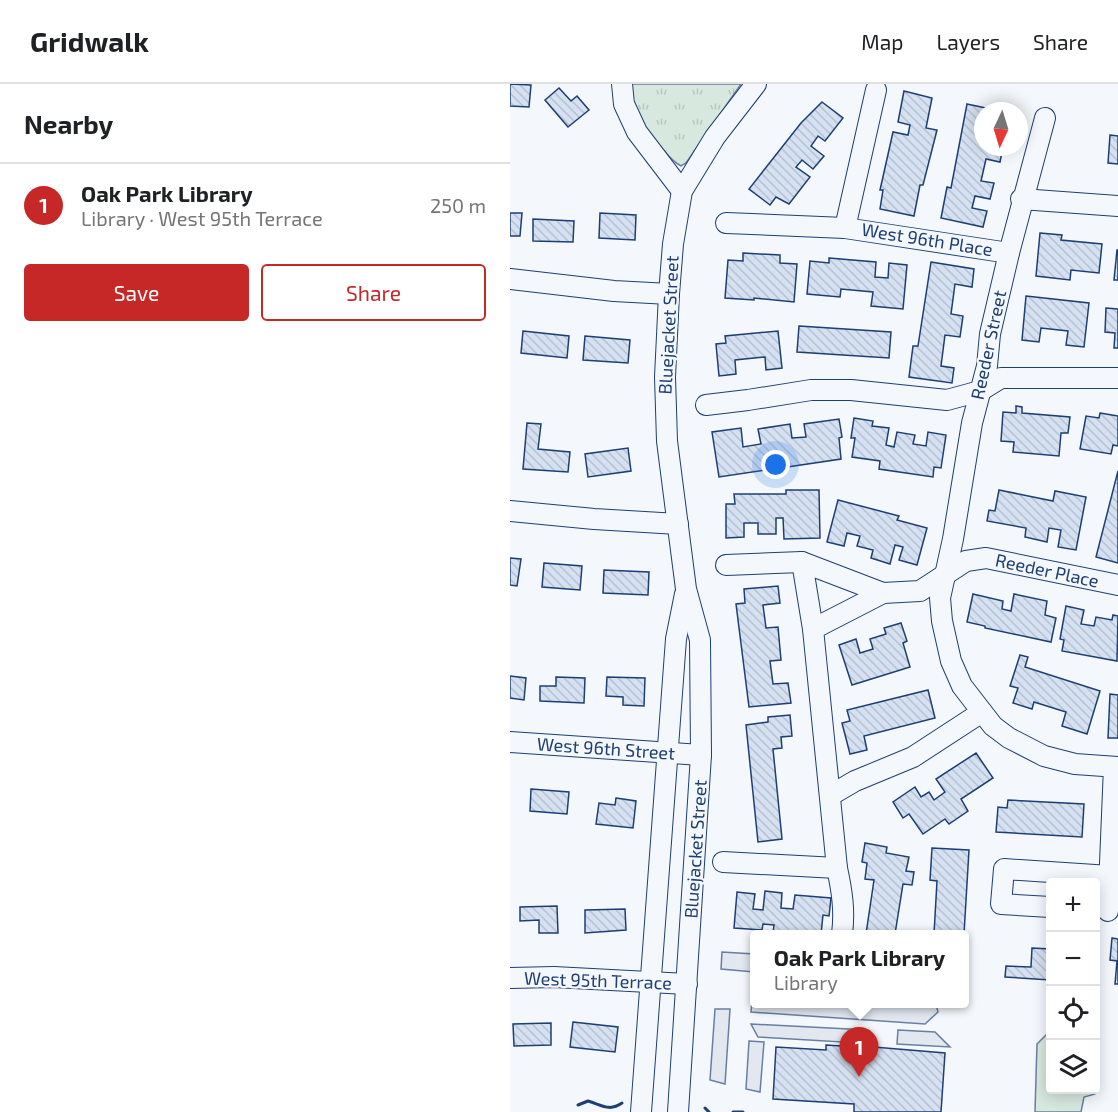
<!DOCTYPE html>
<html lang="en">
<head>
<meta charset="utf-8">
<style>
	body { margin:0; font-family:"Exo 2",sans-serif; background:#f6f6f6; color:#202124 }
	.controls { position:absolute; right:18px; bottom:18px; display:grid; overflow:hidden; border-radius:6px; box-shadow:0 3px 15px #0003 }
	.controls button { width:54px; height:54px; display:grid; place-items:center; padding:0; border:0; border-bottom:2px solid #e0e0e0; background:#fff; color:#202124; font:30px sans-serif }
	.compass { position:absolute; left:464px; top:18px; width:54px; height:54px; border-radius:50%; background:#fff; box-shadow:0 3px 15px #0003; rotate:184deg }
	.you { position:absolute; left:266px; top:381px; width:21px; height:21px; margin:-15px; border:4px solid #fff; border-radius:50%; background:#1a73e8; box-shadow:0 0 0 9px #1a73e833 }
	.badge { display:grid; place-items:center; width:39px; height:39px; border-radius:50%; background:#c62828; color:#fff; font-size:20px; font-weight:700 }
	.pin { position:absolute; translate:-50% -50px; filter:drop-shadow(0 2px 3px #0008) }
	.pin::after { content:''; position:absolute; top:32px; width:21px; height:18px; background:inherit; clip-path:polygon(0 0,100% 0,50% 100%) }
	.popup { position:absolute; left:240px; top:846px; width:219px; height:78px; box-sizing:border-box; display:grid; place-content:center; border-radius:6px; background:#fff; filter:drop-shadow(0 2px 4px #0005); font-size:20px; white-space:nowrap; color:#757577 }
	.popup b { font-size:22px; color:#202124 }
	.popup::after { content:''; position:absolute; left:50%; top:100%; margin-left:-12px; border:12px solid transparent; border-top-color:#fff }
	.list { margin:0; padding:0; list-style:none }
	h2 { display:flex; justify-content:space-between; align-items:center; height:78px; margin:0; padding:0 24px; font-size:26px }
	h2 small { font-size:20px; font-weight:400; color:#757577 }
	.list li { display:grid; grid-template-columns:39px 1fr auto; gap:18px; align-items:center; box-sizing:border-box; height:84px; padding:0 24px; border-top:2px solid #e0e0e0 }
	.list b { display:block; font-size:22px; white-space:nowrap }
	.list p { margin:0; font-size:20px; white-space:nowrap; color:#757577 }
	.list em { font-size:20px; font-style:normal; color:#757577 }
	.actions { display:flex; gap:12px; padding:18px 24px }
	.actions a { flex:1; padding:14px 0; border:2px solid #c62828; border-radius:6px; text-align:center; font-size:21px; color:#c62828 }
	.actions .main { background:#c62828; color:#fff }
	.icon { flex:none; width:33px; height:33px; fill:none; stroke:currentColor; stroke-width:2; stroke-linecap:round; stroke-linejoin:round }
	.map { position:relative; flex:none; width:608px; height:1028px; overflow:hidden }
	header { display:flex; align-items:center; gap:36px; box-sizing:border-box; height:84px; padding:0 30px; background:#fff; border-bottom:2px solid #e0e0e0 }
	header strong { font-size:28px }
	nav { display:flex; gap:33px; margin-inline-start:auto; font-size:21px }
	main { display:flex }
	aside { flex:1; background:#fff }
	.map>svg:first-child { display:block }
</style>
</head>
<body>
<header>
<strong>Gridwalk</strong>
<nav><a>Map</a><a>Layers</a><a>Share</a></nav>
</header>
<main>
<aside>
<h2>Nearby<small></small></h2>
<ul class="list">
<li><span class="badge">1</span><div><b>Oak Park Library</b><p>Library · West 95th Terrace</p></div><em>250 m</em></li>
</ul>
<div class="actions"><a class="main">Save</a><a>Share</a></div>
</aside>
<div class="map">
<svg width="608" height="1028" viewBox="0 0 608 1028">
	<defs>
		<pattern id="grass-tufts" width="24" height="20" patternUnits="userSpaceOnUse" patternTransform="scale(1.5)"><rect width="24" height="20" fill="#d7e8df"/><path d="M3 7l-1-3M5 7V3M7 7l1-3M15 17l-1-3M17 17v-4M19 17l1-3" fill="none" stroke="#b8c8c3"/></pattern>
		<pattern id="building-back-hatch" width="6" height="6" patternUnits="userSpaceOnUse" patternTransform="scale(1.5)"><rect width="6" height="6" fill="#d5e0f0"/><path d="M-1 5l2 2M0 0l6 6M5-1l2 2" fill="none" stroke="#b6c1d1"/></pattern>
	</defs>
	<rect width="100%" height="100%" fill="#f4f7fb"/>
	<path fill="url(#grass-tufts)" stroke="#687fa3" stroke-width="1.5" d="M121,0H231L176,79L171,82C159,76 131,40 126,28C123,19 122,9 121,0Z"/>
	<path fill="#d7e8df" stroke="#687fa3" stroke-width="1.5" d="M539,948H540V1006H585V1010L574,1013L571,1028H525L527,960Z"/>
	<g fill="#e3e8f0" stroke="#687fa3" stroke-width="1.5">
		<path d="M212,868L244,870V888L211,885Z"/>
		<path d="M244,899V920H426L428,928L415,940L241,928Z"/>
		<path d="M205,925H220L215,1000L200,996Z"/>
		<path d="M241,940L358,946L366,960L248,953Z"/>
		<path d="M388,946L425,948L440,963L387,960Z"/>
		<path d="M239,957L254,958L250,1008L236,1005Z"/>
	</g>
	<g fill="url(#building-back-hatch)" stroke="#1d3f73" stroke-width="1.5">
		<path d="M0,0L21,1L19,23L0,22Z"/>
		<path d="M49,4L61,17L67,12L79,26L58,43L35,16Z"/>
		<path d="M394,7L422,14L416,44L427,46L413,101H410L404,132L370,125L373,106H370L383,48L398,51L400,41L388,38Z"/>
		<path d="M312,18L333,34L315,57L308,52L301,62L314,72L303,85L292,76L286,83L300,93L279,120L266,113L260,121L239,105L291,39Z"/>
		<path d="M457,20L490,27H473V63H493L490,78L476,75L471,97L484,99L480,115L465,112L462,124L477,127L473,143L431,134L437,103L441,104Z"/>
		<path d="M600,51L608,52V80L598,79Z"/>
		<path d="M0,129H12L10,152H0Z"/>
		<path d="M90,129L126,131L125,156L89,154Z"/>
		<path d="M23,135L64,137L63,158L23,157Z"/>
		<path d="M530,149L552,151L551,156L592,160L589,189L561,186L560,196L526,192Z"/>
		<path d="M607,166H608V196H604Z"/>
		<path d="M233,169L270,171V179L287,180L284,218L244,214V216L215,214L218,176L233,177Z"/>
		<path d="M319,174L366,178L365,193L378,194L379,179L397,181L393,225L361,222L363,208L331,205L330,213L297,210L300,177L319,179Z"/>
		<path d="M421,178L464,185L462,203L445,200L441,230L453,232L450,253L435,251L431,282L444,284L442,299L399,293L403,262H408Z"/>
		<path d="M516,212L579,219L574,263L556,261L558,247L531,244L529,258L512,256Z"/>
		<path d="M596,224L608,225V264H604L605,249L595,248Z"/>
		<path d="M289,242L381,248L379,274L287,268Z"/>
		<path d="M13,247L59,252L57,274L11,269Z"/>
		<path d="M268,247L272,284L256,286L255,273L225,276L226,290L209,292L206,260L216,259L215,252Z"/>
		<path d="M75,252L120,256L118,279L73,276Z"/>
		<path d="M506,322L512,323V329L560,333L558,349H551L549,372L503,368L504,358L491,357L493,328L506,329Z"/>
		<path d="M590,329L608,332V362L603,361L601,370L570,365L576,332L589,334Z"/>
		<path d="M344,334L363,337L362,342L379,344L376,361L384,363L387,348L405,351L403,360L416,362L418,348L436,351L431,384L424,383L423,393L369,385L370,377L342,373L345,354H341Z"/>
		<path d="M329,335L332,353L329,354L331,375L209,393L202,348L231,344L233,363L251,360L248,345L280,340L282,354L296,353L294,340Z"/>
		<path d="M17,339L31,340L28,365L60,368L58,388L13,385Z"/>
		<path d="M118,364L121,387L78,393L75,370Z"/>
		<path d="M608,387V479L586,473Z"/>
		<path d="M276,406H309L310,454L274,455L273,434H266V450H248V439H234V453L216,454V420H225L224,410H276Z"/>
		<path d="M489,406L543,417L545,407L576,413L566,466L548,463L551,446L539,444L537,458L515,453L516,444L477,437L479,426L485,427Z"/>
		<path d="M328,416L389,432L387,436L417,444L407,481L389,476L393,463L385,461L380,480L361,474L363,466L347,462L350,452L337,449L334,462L317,458Z"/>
		<path d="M0,474L11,475L7,502L0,501Z"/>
		<path d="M34,479L72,482L70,506L32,503Z"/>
		<path d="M94,486L139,488L138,511L93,509Z"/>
		<path d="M268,502L270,519L253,521L256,544L268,543L271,576L260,577L263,600L278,599L281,619L239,623L226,520L235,519L234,505Z"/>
		<path d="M463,510L493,517L492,525L501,527L504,510L537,517L535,531L546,534L541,558L475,544V542L457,538Z"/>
		<path d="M556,522L574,526L571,540L584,542L586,533L602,536L603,531L608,532L607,577L552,567L554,556L550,555Z"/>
		<path d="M391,539L397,557L393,559L400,583L342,601L329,561L346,555L350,569L363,565L360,555L376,550L374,544Z"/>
		<path d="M510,571L518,573L515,583L590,607L577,650L552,642L556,628L524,618L522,625L503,619L508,604L500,602Z"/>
		<path d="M0,592L16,594L14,616L0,614Z"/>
		<path d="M46,593L75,594L74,619L30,617V602H46Z"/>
		<path d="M97,593L135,594L134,622L113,621V613L96,612Z"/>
		<path d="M418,606L425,634L354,652L357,666L340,670L332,639L340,637L337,626Z"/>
		<path d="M600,610L608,611V654H598Z"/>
		<path d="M280,631L282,652L271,653L272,664L263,665L272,755L248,758L236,641L258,638V633Z"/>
		<path d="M466,669L483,694L451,715L458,727L439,740L435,735L413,750L399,730L393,734L383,718L405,703L411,713L419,708L424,716L435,708L426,695Z"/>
		<path d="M21,705L59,708L57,730L20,727Z"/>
		<path d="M106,714L126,717L123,744L86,740L89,719L105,721Z"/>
		<path d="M498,716L574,720L572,753L486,748L488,723L497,724Z"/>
		<path d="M355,759L377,763L376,769L399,773L396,787L404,788L402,801L393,800L385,850H356L364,796L355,795L357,779L352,778Z"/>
		<path d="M422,764L459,766L454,850H424L427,797L420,796Z"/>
		<path d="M255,807L272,809L271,824L283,825L285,811L321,814L319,832L313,831L311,850L284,848L283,850H263L264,841L253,840L252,846L224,844L227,808L245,810L243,825L253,826Z"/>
		<path d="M47,822L48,849H29V836L10,837V823Z"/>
		<path d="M115,825L116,846L75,849V826Z"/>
		<path d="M586,854H589L587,876H586Z"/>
		<path d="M602,854L608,855V900H605L607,877L600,876Z"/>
		<path d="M522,864L540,865V896L495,893L496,882L521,883Z"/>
		<path d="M63,938L108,943L105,968L60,963Z"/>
		<path d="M41,939V961L4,962L3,940Z"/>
		<path d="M316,961L347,963V970L363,971L364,963L435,969L431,1028H344V1020L263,1015L266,963L316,966Z"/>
	</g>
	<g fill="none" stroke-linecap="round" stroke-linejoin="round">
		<g stroke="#1d3f73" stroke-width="22">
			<g id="minor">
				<path d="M112,0L114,20L127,48L172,107"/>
				<path d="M535,34L499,169L480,250L477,282L462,339L443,455L430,514L432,537L441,577L452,602L483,642L499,654L534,672L565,680L608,683"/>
				<path d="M511,115L608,122"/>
				<path d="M216,139L335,144L499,169"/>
				<path d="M335,144L366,6"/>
				<path d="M0,195L104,207L159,210"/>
				<path d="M196,321L238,316L301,306H341L437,316L470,307L491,294H608"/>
				<path d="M0,427L84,435L168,440"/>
				<path d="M216,481L292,478"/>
				<path d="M303,545L373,509"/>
				<path d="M0,658L191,671"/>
				<path d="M321,711L345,697L403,673L472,628"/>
				<path d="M213,778L327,784"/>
				<path d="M540,823L491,820L494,785L600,792"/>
				<path d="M598,827L604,683"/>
				<path d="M332,850C335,827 332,807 327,784L303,545L292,478L373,509L410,507L456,477L476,474L608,501"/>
				<path d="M0,894L44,893L177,900"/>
				<path d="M131,1028L166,555L175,510"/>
				<path d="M168,1028L191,671L190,556L176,505L157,357L155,293L159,210L163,160L172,107L205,53L246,0"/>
			</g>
		</g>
		<use href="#minor" stroke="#f4f7fb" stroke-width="20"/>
		<g stroke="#1d3f73" stroke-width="3">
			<path d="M68,1021L78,1017C92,1021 99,1028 112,1019"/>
			<path d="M195,1024L199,1028"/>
			<path d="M223,1028H233"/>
		</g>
	</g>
	<g text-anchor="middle" stroke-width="4.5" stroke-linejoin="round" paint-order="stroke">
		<g font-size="18" fill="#1d3f73" stroke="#f4f7fb">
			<text transform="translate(417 156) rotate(9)" y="6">West 96th Place</text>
			<text transform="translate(159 241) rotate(-87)" y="6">Bluejacket Street</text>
			<text transform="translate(479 261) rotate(-78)" y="6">Reeder Street</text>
			<text transform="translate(537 487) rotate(12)" y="6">Reeder Place</text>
			<text transform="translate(96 665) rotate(4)" y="6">West 96th Street</text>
			<text transform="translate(186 765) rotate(-86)" y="6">Bluejacket Street</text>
			<text transform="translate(88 897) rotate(2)" y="6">West 95th Terrace</text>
		</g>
	</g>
</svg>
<div class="controls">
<button>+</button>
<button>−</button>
<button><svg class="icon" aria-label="locate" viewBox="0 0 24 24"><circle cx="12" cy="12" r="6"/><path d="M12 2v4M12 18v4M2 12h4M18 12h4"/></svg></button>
<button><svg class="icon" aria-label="layers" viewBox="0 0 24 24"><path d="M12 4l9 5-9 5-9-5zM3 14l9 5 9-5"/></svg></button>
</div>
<svg class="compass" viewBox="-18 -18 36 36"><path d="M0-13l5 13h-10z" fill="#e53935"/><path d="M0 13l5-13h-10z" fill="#757577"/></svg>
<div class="you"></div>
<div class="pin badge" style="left:349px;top:993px">1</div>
<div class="popup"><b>Oak Park Library</b>Library</div>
</div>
</main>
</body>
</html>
